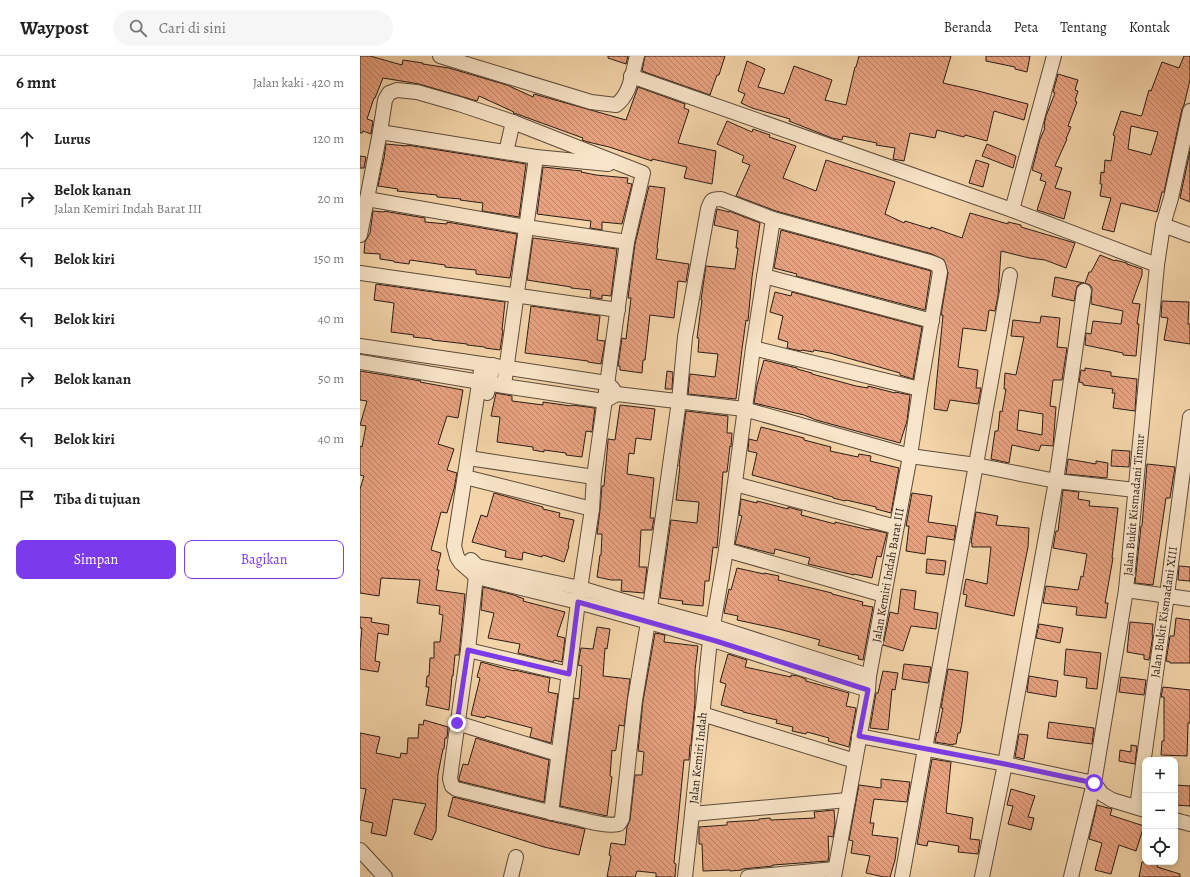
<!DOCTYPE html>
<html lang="id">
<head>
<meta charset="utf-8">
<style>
	body { margin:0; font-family:Alegreya,serif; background:#f6f6f6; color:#222 }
	.controls { position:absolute; right:12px; bottom:12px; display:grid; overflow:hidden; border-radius:8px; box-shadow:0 2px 6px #0003 }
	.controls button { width:36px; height:36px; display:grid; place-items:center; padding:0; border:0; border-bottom:1px solid #e0e0e0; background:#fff; color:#222; font:20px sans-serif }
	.stop { position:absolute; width:12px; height:12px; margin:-9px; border:3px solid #7c3aed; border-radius:50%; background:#fff }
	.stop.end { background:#7c3aed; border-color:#fff; box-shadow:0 1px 4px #0008 }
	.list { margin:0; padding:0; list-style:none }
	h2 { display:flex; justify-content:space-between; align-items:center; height:52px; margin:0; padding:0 16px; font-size:17px }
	h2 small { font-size:13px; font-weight:400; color:#767676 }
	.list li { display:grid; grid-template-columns:26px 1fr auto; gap:12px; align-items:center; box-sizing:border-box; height:60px; padding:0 16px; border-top:1px solid #e0e0e0 }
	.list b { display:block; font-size:15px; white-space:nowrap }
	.list p { margin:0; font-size:13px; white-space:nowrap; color:#767676 }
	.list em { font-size:13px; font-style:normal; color:#767676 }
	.actions { display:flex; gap:8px; padding:12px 16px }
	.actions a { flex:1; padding:9px 0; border:1px solid #7c3aed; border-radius:8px; text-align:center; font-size:14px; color:#7c3aed }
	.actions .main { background:#7c3aed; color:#fff }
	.icon { flex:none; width:22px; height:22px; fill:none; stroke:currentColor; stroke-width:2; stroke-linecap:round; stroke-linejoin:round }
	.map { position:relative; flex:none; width:830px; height:821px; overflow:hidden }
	header { display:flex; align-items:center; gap:24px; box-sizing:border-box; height:56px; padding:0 20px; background:#fff; border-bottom:1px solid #e0e0e0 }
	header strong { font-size:19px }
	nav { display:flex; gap:22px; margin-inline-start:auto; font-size:14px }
	.search { width:280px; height:36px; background:#f6f6f6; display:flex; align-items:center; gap:10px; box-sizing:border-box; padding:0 14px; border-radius:22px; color:#767676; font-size:15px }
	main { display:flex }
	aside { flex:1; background:#fff }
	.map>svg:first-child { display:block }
</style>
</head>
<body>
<header>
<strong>Waypost</strong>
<div class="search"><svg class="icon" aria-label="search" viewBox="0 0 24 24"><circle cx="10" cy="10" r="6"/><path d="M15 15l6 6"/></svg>Cari di sini</div>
<nav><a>Beranda</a><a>Peta</a><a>Tentang</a><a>Kontak</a></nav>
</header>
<main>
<aside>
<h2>6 mnt<small>Jalan kaki · 420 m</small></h2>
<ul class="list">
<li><svg class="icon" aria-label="ahead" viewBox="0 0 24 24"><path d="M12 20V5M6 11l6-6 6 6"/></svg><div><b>Lurus</b></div><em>120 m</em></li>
<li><svg class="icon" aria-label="right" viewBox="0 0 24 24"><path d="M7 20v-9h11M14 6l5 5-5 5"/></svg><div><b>Belok kanan</b><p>Jalan Kemiri Indah Barat III</p></div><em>20 m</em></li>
<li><svg class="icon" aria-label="left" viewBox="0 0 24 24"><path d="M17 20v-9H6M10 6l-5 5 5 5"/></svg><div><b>Belok kiri</b></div><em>150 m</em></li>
<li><svg class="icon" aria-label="left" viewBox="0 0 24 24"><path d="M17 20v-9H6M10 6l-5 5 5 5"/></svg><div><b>Belok kiri</b></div><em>40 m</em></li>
<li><svg class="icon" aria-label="right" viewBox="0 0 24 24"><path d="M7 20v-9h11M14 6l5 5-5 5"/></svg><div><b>Belok kanan</b></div><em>50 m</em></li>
<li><svg class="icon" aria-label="left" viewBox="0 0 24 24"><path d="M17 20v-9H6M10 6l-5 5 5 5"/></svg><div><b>Belok kiri</b></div><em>40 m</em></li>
<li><svg class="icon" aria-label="arrive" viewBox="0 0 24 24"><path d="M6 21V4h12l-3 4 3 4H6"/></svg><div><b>Tiba di tujuan</b></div></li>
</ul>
<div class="actions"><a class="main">Simpan</a><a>Bagikan</a></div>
</aside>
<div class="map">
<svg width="830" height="821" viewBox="0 0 830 821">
	<defs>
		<pattern id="building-back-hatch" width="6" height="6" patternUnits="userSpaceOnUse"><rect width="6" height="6" fill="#e8a280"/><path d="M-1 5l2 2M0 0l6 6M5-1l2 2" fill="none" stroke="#bc8368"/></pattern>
	</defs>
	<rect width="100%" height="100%" fill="#f4d5aa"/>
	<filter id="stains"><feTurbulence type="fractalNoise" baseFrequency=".005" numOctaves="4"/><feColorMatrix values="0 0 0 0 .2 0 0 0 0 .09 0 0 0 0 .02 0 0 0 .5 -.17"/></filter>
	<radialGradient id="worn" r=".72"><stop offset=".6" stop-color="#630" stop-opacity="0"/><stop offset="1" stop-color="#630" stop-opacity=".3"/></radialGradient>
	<g fill="url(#building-back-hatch)" stroke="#2b1d15" fill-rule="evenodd">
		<path d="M0,0H10L42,9L43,4L63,7V8L89,12L147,29L173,41L174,38L266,64L278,31L325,48L324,52L329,54L318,87L356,95L352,128L324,122L327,111L292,103V105L249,91L228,86L222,84L223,82L157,58L153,57L154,56L119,40L117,45L59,28L23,22L15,42H14L7,63L13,65L11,78L3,75L2,77H0Z"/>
		<path d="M248,0H268L266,8L248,2Z"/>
		<path d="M285,0H365L359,19H357L350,39L282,15Z"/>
		<path d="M499,0H591L583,27L618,35L668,48L664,64L634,55L627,85L605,79L604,81L577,74L575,82L550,77L544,105L533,103L535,92L516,89L517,87L483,80L482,84L472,82L429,65L430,63L392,52L381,47L385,38L378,35L387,5L405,13L398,31L424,38L434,10L472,24L465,44L486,49L495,11H496Z"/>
		<path d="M626,0H670L667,16L655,13V11L626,5Z"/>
		<path d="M824,0H830V24L824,49L822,53L804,136H802L797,156L761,147L754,176L742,173L751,142L740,140L742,128H740L741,116L744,117L745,104L751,105L755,80L753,79L761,55L781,60L782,59L789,34L791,35L802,6L819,12ZM771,70L798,76L791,99L768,93Z"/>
		<path d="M698,18L718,24L715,34L718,35L715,45L717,46L708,70L711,71L706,83H707L695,110L702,112L695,132L711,136L704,163L677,154L686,126L680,124L682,118L672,114L680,83L685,72H684L685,69H684L686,60L695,37L693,36Z"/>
		<path d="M367,65L392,76L393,73L410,79L409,81L436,90L423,122L456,135L466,104L535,126L525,158L544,167L545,165L571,173V171L602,182L610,157L648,168V166L661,169V171L715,187L706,212L685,204L669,202L641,195L638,240L635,255L629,254L626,275L603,272L598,311L618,314L616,332H621L618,348L590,344L587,355L574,353L583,259H581L588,217L584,204L572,198L416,155L376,140L390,109L382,106L384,100L357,88Z"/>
		<path d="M26,88L47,90V89L166,108L159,161L122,155L123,147L100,144L101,143L77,141V139L37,135L38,133L18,130L24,102Z"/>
		<path d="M627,88L656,100L653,112L622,100Z"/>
		<path d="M830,95V146L820,142Z"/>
		<path d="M0,100L6,101L4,112H0Z"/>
		<path d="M616,104L629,108L623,131L609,127Z"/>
		<path d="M183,111L222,115L221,116L236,119L268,122L267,127L272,128L262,168L242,166V174L230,172L231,165L177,158Z"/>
		<path d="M289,130L305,132L297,192L298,193L296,203L329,208L326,226L318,225L314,262L290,259L285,304H283L282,317L260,314V310H258L262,282L266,283L271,242H268L275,188Z"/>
		<path d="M357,153L369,156V155L400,167L392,221L388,265L386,264L382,293L376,343L328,338L330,318L355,321L358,298L338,296L339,282H337L342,244H341L346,210L375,213L378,192H376L378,175L354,169Z"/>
		<path d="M13,155L24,156L25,155L29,156L65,162V166L87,168V166L157,178L150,222L116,218V214L85,211V209L50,204L49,208L34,206V205L20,203V198L4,197L5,186L10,177Z"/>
		<path d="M421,174L571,215L565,254L436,220L437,218L414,212Z"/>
		<path d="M173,182L257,193L251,240L242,239V243L230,241L231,234L211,232V231L167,224Z"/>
		<path d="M740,199L755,205V204L767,207V208L782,213V219L772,247L780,248L777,268H779L776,300L763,299V297L725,289L726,277L731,278L733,265L761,268L763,255L731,248L732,232L730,229L725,227L729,216H731Z"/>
		<path d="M695,221L724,227H721L717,230L714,245L692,240Z"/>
		<path d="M16,228L145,246L142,274H143L140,294L125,292V291L107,289V288L72,284V283L53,281L54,279L31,276L34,247L14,244Z"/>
		<path d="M415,236L431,240L432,236L562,271L553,323L540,319V317L470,297L454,294L453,296L442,294L441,295L427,292L428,286L418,283L423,260L410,256Z"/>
		<path d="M802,245L829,246L828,268H830V288L804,284L808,262L801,261Z"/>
		<path d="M171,250L240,260L237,284L245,285L241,308L228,306V305L165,297Z"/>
		<path d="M681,260L700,262L697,291L707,292L702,324H693L690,350L696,351L693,390L681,389L679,395L652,389L649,407L631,403L635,375H638L640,355L642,356L646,333H644L645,317L656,319L664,281L651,280L653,264L680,267ZM659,354L683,358L682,379L657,374Z"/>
		<path d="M404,304L437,312V313L452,317V318L496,330L508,332V330L535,337V336L550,339L547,365L540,387L456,364L444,359L394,347L397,329Z"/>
		<path d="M725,312L751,316V320L777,323L775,355L753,352L755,337H752L753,333L723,329V327L719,326L721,314L725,315Z"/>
		<path d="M0,315L61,325L60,326L103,334L98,362L87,360L78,388L94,393L87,414L97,417L94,433L87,457L81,456L71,494L81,497L77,514H79L76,534L105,538L99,599H95L93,620H92L89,654L66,649L69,631H66L67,620H69L70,602H74V586H80L83,559L79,558L80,550L57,547L60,524L21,522L19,540L0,537V433L4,420L0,419V390L2,391L6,370L0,369L7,345L0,344Z"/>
		<path d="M307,315L313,316L312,333H305Z"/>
		<path d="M136,337L152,340V345L183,349V346L211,350L212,349L235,352L232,376L226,375L222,401L206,399V397L184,394V396L173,394V391L137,386L140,361L131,360Z"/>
		<path d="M260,349L295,353L291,384L276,382L274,398L269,397L267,418L294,422L290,462H294L292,474H281L279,511H287L284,537L261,535L262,524H251L237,521L240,499H241L242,478H237L240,454L242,430H244L248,385V383L255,384Z"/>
		<path d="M326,355L368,360L367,377H372L371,391L370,390L367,416H363L357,492L353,491L349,525H345L343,550L322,548L323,545L300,542L311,464L337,467L339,446L316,444L320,410H319Z"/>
		<path d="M401,371L444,382V384L471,391L470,395L498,401L499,398L511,400L510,405L539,412L531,457L516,453V451L486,444L485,445L473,442V441L392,419L397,397L388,395L389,383L397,385Z"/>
		<path d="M752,394L770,395L769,411L751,410Z"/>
		<path d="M708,403L736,408V405L748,407L747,422L706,418Z"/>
		<path d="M787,408L815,411L810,442H806L793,529L775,527L781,470H782Z"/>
		<path d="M703,434L719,436L718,443L730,445L729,450L758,452L752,502H753L745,547H748L746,562L716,559L717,551L683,547L686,530L718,534L721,520L723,521L727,498L693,492L696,475H698Z"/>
		<path d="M134,437L183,451V453L200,457L199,461L214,464L208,490H209L204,506L183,499L182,501L163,496L162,504L145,501L146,495L112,486L121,459L127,461Z"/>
		<path d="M552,437L572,440L568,466L596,470L594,484L567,480L565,498L546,495L549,470H546Z"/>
		<path d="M381,443L397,447V445L428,453V451L442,455L441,459L475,468V466L509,474V473L527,477L521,501L517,500L512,522L494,518V519L448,508L450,502L415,493L414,498L375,488L382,460L379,459Z"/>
		<path d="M616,456L638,460L636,469L669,472L668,491L654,560L605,550L607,539L603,538L606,523L627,528L631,491H612V487H611Z"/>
		<path d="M567,503L586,505L584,519L566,517Z"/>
		<path d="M819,510L830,511V525L818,524Z"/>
		<path d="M377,512L404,518V517L419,520L418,524L472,537V538L503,546L502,549L513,551L503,604L498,603L499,600L458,589L460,584L419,573L377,564L378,560L364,557L369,533L371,534Z"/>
		<path d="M123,531L154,539L164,543L163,545L205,556L197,580L205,582L202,606L194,604L193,606L158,597L160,588L128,582L134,557L121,554Z"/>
		<path d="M541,533L556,535L554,553L578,557L576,573L551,570L543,595L523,589L530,556L538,558Z"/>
		<path d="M0,561L12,562L11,566L29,569L28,579L18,577L15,605L20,606L18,616L0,613V594L2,572H0Z"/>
		<path d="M816,562L830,564V607H810V606L806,605L810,580H814Z"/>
		<path d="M770,566L793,568L792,579H793L789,604L784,603V599L767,596Z"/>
		<path d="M679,568L703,572L700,587L676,582Z"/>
		<path d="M237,571L250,573L247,593L245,592L243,620L270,623L264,670L259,669L256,693L255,695L252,694L250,720L252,721L247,760L200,750L214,642L219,643L222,610L218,609L221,592L233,593Z"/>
		<path d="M295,577L305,579L304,586L338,590L335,614V646L331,689H330L329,704H324L314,807L316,808L315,821H296V817L277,815L275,821H247L251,800L249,799L251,787L265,789L267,771L270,764L275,719H282L284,696L278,695L283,645Z"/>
		<path d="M706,593L741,597L737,633L726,632L727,622L704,619Z"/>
		<path d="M368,598L387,604L385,611L431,621V619L438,620L446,623V625L489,637L486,650L496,652L489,691L468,685L469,682L447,676L446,678L432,675L433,671L416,667L417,664L383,656V655L361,649L366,628L360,626Z"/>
		<path d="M121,606L154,615V614L190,622L188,636L198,638L191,687L170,681L172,672L126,660L125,662L111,659L120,622L117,621Z"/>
		<path d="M544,608L571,611L568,627L542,623Z"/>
		<path d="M588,613L608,616L602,667L600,677H598L596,688H593V689L575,686L577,676L578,677L583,652H581Z"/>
		<path d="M523,615L538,617L535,634L532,633L528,674L510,672L516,637H518Z"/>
		<path d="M669,620L698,625L696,641L667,636Z"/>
		<path d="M761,621L786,624L784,639L759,636Z"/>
		<path d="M803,631L830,634V667H828L827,700L801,699L802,685H804V641H801Z"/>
		<path d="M64,664L88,671L87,682H85L84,693H83L78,718L76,775L72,784L54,778L66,748L33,743L26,780L11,777L13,767L0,764L6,733L0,732V677L20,681L16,697L40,702L41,697L47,698L48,682H58L59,668L63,669Z"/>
		<path d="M689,666L734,672L732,688L687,682Z"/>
		<path d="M659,678L668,679L664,703L655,701Z"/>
		<path d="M116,682L189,704L184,746L99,725V722L103,708L108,709Z"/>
		<path d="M771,689L777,690L775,708L759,705L760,694L771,696Z"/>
		<path d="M572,703L591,706L586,757L613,762L610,783L620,784L618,798L598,796L599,790L568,785L567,790L557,788Z"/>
		<path d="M521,723L550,726L547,746L514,743L510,767H514L512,779L538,782L535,804L530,821H524L506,817L510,800L491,797L493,785L489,784L499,729L521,732Z"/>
		<path d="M815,729L830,730V750L815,749Z"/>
		<path d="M651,733L675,740L668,761L674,762L671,774L648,768L653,750L647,749Z"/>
		<path d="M93,741L190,765L225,773L219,799L184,791L88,760Z"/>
		<path d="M737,749L752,753L750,759L784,770L776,795L759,789L751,818L735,814L742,787L729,783Z"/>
		<path d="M474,754L475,768L473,781L468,780L469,799L468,805L413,809V810L382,813V814L370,815V814L343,815L342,788H339V771L367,769V766L399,764V763L410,762L411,764L455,762L454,756Z"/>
		<path d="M782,806H798L797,811L820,818V821H779Z"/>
	</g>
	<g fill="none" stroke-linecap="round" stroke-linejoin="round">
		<g stroke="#5d4b3a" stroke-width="16">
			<g id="street">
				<path d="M80,0L231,46L256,49C271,38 272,17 277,0"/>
				<path d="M271,20L652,154L797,209"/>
				<path d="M20,76L176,101L248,108"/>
				<path d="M146,96L153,66"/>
				<path d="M7,143L166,171L267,186"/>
				<path d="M652,154L694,0"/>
				<path d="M803,169L830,179"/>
				<path d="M0,179L20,76L25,44L29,37L37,34L57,36L99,48L153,66L283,117L267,186L234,421L232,453L218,546L191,757"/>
				<path d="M0,217L258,254"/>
				<path d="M404,220L572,265"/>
				<path d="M0,290L122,308L247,327L253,333"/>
				<path d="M393,292L560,333"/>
				<path d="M0,306L144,330L244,345L257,338L384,353L550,400L616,409L696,425L775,434"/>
				<path d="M122,308L94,490L97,501L101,507L117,521L218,546L356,585L508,634"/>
				<path d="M145,322L176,101"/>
				<path d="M127,337L133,309"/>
				<path d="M115,403L234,421"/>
				<path d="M105,421L232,453"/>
				<path d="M375,428L536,471"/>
				<path d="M366,494L524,539"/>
				<path d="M111,504L117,510L220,532L290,553L346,568L509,620"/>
				<path d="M117,510L108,594L92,707L90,723L92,730L96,733C134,742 172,752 211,761C226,764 244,771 259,768L262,763L275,644L288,566L319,345L325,281L348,153C351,144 351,143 361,143L413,163L570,206L578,209L580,216L560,333L550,400L509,620L508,634L474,821"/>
				<path d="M766,534L830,543"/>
				<path d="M108,594L209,618"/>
				<path d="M342,658L495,705"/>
				<path d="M97,667L198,698"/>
				<path d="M499,680L645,708L734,727L742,738L752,744L785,754"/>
				<path d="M777,751L807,539L830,361"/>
				<path d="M332,758L488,744"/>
				<path d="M815,764L830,768"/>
				<path d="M0,794L25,821"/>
				<path d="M151,821L156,801"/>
				<path d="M325,821L332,758L349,593L366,494L393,292L413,163"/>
				<path d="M388,821L475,813"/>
				<path d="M542,821L650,219"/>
				<path d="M622,821L645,708L696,425L724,235"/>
				<path d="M711,821L734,727L766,534L797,209L803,169L811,142L830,55"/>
			</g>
		</g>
		<use href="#street" stroke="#f8e4c8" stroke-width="14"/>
	</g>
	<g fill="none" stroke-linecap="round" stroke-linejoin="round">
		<path stroke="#7c3aed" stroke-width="5" d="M97,667L108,594L209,618L218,546L356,585L508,634L499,680L645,708L734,727"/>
	</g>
	<g text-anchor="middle" stroke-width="3.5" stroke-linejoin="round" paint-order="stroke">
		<g font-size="12" fill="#2b1d15" stroke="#f8e4c8">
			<text transform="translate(774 449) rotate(-85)" y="4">Jalan Bukit Kismadani Timur</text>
			<text transform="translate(528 519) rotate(-80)" y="4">Jalan Kemiri Indah Barat III</text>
			<text transform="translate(804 556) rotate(-82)" y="4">Jalan Bukit Kismadani XIII</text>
			<text transform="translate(338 702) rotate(-84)" y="4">Jalan Kemiri Indah</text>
		</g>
	</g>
	<rect width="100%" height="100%" filter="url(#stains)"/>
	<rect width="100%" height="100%" fill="url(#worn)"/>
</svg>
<div class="controls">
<button>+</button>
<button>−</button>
<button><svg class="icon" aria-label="locate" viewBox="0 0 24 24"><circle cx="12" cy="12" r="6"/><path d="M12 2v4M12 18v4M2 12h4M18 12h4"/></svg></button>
</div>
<div class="stop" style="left:734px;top:727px"></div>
<div class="stop end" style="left:97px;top:667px"></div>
</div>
</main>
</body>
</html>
